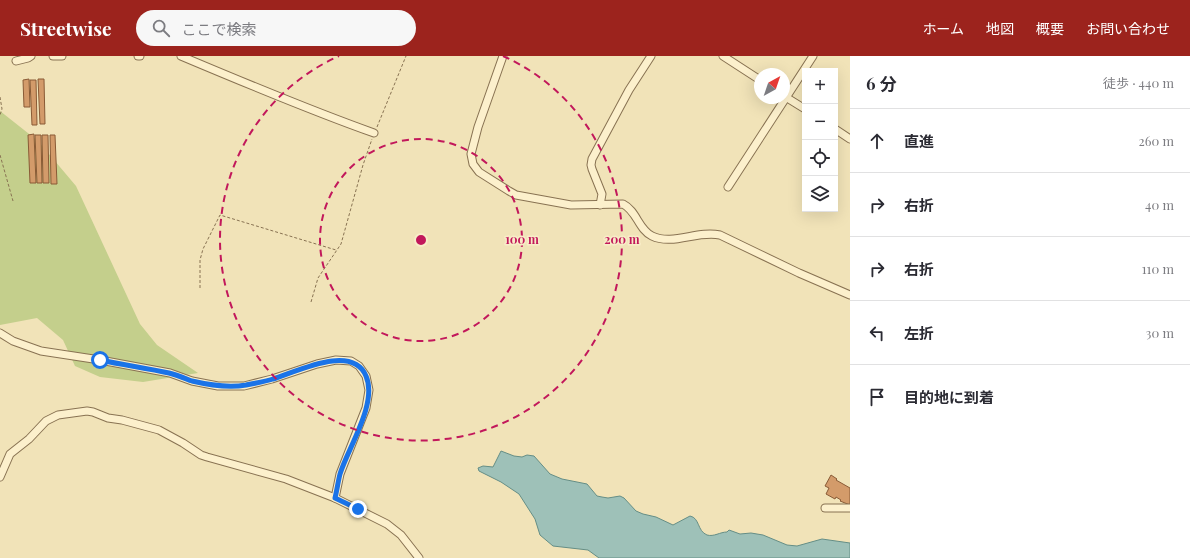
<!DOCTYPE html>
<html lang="ja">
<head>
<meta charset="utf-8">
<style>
	body { margin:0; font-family:"Playfair Display","Noto Sans JP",serif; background:#f7f7f7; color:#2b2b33 }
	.controls { position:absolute; right:12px; top:12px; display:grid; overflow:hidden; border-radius:0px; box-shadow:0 4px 16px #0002 }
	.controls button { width:36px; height:36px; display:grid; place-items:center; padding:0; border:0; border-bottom:1px solid #e1e1e2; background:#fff; color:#2b2b33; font:20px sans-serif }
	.compass { position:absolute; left:754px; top:12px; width:36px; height:36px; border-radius:50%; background:#fff; box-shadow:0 4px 16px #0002; rotate:40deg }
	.stop { position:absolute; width:12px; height:12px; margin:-9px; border:3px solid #1a73e8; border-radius:50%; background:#fff }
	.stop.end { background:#1a73e8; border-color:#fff; box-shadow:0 1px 4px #0008 }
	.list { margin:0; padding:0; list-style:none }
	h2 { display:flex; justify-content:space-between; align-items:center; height:52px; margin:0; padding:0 16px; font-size:17px }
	h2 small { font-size:13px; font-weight:400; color:#7c7c81 }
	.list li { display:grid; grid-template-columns:26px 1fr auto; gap:12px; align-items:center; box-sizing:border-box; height:64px; padding:0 16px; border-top:1px solid #e1e1e2 }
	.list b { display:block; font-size:15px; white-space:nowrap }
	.list em { font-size:13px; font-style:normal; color:#7c7c81 }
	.icon { flex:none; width:22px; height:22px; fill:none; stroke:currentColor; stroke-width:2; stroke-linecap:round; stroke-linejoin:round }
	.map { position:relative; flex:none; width:850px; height:502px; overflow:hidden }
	header { display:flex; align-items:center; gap:24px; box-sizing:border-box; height:56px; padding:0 20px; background:#9c231d; color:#fff }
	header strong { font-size:19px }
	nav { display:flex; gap:22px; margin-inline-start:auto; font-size:14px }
	.search { width:280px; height:36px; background:#f7f7f7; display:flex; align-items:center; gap:10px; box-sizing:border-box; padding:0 14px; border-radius:22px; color:#7c7c81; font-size:15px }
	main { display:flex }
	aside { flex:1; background:#fff }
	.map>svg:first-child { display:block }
</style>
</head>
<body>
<header>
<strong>Streetwise</strong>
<div class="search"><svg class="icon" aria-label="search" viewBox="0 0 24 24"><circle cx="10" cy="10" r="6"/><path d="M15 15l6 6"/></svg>ここで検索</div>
<nav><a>ホーム</a><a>地図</a><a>概要</a><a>お問い合わせ</a></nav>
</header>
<main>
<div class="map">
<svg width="850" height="502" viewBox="0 0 850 502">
	<rect width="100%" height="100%" fill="#f1e3b8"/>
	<path fill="#c4cf8c" d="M0,55L38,85L76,130L140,268L157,289L198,317L143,326L100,321L75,310L63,284L37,262L0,269Z"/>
	<path fill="#9ec1b8" stroke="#658e86" d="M501,395L514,400L522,401L527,399L534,400L550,418L562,423L587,428L597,440L602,441L608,442L620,440L624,442L636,455L643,458L656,461L673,469L690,460C700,462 697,475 707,479C714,481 720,476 727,476L729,474L740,478L751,477L763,479L787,489L797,490L822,483L850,487V502H599L588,494L553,490L540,479L535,463L519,438L501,426L479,415L478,412L483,410L493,411Z"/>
	<g fill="#d39b6a" stroke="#895b36">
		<path d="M29,23L30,51H24L23,24Z"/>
		<path d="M38,23H44L45,68H40Z"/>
		<path d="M30,24H36L37,69H32Z"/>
		<path d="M34,78L36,127H30L28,79Z"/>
		<path d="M35,79H41L42,127H37Z"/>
		<path d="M42,79H48L49,127H43Z"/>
		<path d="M50,79H55L57,128H51Z"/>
		<path d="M831,419L837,423L836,424L850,432V449L840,445L841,444L836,441L835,443L826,438L829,432L825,430Z"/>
	</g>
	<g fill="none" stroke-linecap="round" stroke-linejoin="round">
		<g stroke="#887252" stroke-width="9">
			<g id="minor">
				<path d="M53,0H62"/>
				<path d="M138,0H140"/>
				<path d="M181,0C245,27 309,54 374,77"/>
				<path d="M503,0L478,71L471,98L473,108L479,116L509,135L516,139L571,149L623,148C637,155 638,173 652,180C673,190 697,174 720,179L799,217L850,239"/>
				<path d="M723,0L760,24"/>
				<path d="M16,5L28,2L31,0"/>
				<path d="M784,40L805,53"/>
				<path d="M835,73L850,83"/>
				<path d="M728,131L813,0"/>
				<path d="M600,149L602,138L592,113L591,109L592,103L629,34L651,0"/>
				<path d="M0,277L13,285L41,295L100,304L170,317L192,325L218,330H244L272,323L317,308L336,304L351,305L359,310L366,320L369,334L366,352L340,418L335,442"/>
				<path d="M0,421L10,398L29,383L46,365L58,359L87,355L93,356L108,362L122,364L159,374L183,387L201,399L207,401L286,423L335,442L387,468L401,479L419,502"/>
				<path d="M825,452H850"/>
			</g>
		</g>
		<g stroke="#887252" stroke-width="1" stroke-dasharray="3 2" stroke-linecap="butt">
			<path d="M0,41L2,53L0,59"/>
			<path d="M377,71L406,0"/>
			<path d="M0,99L13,145"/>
			<path d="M200,232V204L203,193L220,159L336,194"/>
			<path d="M311,246L318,222L341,188L363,109L372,83"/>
		</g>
		<use href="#minor" stroke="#fcf0cc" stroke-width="7"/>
	</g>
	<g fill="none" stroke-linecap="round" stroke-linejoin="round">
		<path stroke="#1a73e8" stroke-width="5" d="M100,304C123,309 146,312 169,317C177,319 184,322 192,325C209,329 229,332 246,329C255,327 264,326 273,323C296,316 352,287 366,320C378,347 348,392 340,418C338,426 337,434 335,442L358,453"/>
	</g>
	<g fill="none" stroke="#c2185b" stroke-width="2" stroke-dasharray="7 5">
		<circle cx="421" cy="184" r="101"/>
		<path d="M503 0A201 201 0 1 1 339 0"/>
	</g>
	<circle cx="421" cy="184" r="6" fill="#c2185b" stroke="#f8edc8" stroke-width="2"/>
	<g font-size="12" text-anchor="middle" font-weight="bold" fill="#c2185b" stroke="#f8edc8" stroke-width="3" stroke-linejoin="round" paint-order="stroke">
		<text x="522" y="188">100 m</text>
		<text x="622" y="188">200 m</text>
	</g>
</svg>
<div class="controls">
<button>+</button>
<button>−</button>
<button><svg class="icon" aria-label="locate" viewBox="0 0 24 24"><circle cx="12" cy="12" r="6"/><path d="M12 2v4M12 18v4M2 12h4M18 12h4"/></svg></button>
<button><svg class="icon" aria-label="layers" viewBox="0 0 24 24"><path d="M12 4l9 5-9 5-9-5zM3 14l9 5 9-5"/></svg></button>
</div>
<svg class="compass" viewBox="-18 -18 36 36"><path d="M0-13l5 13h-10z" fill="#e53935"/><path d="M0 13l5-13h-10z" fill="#7c7c81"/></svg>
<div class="stop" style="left:100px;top:304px"></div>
<div class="stop end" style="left:358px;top:453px"></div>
</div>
<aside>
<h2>6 分<small>徒歩 · 440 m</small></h2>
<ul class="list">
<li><svg class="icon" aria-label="ahead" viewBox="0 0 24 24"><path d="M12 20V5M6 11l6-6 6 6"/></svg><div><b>直進</b></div><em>260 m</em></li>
<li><svg class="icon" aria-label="right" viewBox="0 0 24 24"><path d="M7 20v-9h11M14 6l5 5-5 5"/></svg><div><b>右折</b></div><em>40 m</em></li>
<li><svg class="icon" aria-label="right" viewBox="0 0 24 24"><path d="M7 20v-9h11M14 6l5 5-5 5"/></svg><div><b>右折</b></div><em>110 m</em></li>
<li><svg class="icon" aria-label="left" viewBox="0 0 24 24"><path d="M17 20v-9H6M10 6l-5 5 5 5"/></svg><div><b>左折</b></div><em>30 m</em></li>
<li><svg class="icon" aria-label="arrive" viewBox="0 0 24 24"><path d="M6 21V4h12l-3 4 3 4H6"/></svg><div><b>目的地に到着</b></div></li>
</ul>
</aside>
</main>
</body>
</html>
